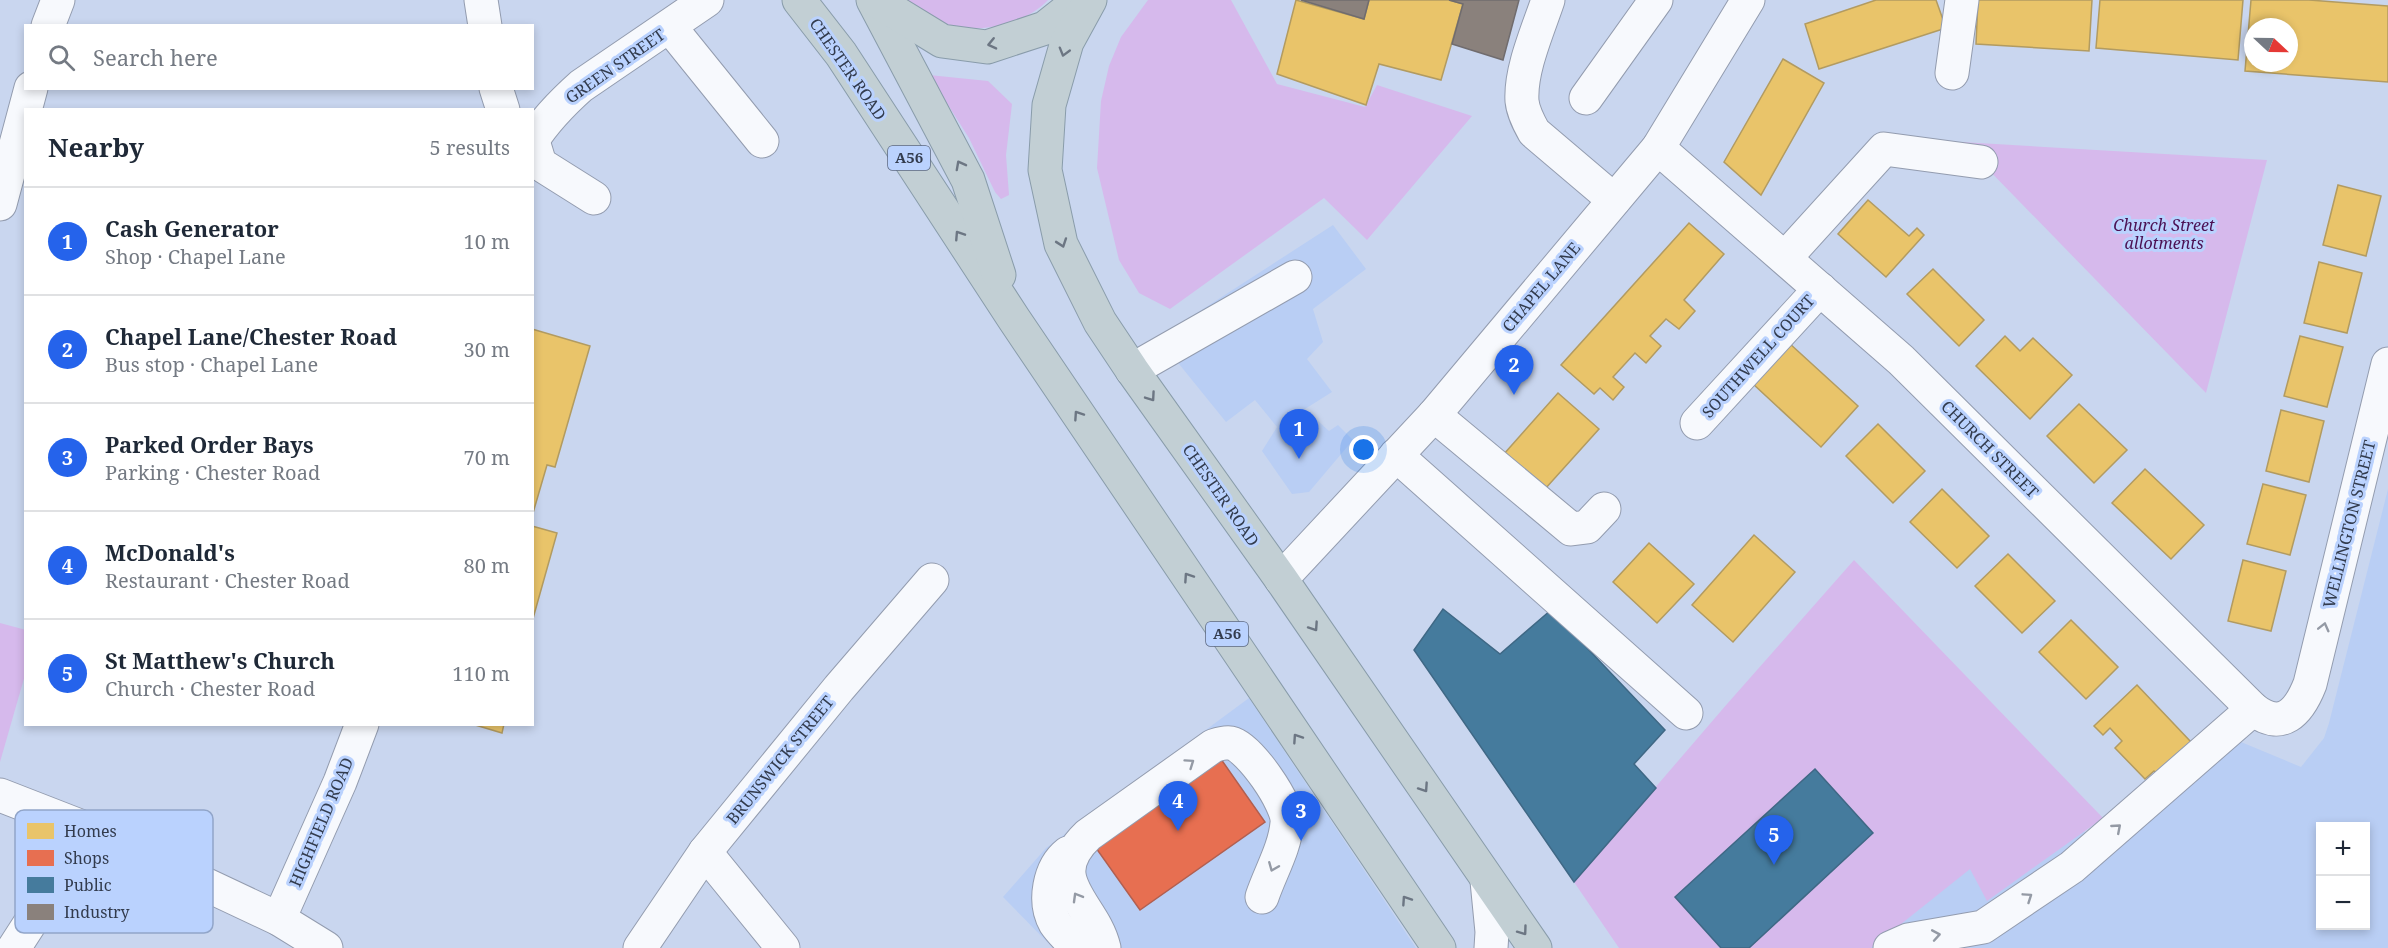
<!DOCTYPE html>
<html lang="en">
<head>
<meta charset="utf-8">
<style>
	body { margin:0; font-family:"Noto Serif",serif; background:#f2f2f3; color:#1f2937 }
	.controls { position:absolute; right:18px; bottom:18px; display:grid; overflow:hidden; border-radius:0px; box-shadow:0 3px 9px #0003 }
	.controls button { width:54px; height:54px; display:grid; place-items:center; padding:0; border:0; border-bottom:2px solid #e0e1e3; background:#fff; color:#1f2937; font:30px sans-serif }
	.compass { position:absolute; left:2244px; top:18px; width:54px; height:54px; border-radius:50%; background:#fff; box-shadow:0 3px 9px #0003; rotate:112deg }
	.you { position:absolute; left:1364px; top:450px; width:21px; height:21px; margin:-15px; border:4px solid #fff; border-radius:50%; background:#1a73e8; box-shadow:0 0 0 9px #1a73e833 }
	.badge { display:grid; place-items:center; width:39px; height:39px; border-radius:50%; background:#2563eb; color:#fff; font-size:20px; font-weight:700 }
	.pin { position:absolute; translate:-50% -50px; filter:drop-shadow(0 2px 3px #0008) }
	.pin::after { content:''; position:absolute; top:32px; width:21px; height:18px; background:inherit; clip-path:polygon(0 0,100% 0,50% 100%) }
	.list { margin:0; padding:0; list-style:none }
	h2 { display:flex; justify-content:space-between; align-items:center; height:78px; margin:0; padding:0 24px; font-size:26px }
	h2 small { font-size:20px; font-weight:400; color:#747a83 }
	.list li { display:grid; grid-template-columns:39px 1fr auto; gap:18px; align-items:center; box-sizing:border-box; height:108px; padding:0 24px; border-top:2px solid #e0e1e3 }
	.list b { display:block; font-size:22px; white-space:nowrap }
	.list p { margin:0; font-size:20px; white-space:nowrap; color:#747a83 }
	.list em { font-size:20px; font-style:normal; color:#747a83 }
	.icon { flex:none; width:33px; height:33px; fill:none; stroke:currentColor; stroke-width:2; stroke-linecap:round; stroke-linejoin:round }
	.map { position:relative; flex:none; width:2388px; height:948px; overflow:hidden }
	.search { position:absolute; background:#fff; box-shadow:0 3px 9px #0003; left:24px; top:24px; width:510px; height:66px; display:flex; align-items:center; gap:15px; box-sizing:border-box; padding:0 21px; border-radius:0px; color:#747a83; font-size:22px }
	.panel { position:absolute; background:#fff; box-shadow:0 3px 9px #0003; left:24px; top:108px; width:510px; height:618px; border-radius:0px }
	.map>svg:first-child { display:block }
</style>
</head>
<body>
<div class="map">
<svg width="2388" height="948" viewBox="0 0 2388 948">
	<rect width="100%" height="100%" fill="#c9d6ef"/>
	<g fill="#b9cef4" fill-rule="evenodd">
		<path d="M1333,225L1366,269L1313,309L1323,342L1307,359L1332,392L1305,409L1329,431L1338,425L1353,440L1309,492L1292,494L1262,451L1277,427L1255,400L1226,422L1158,338Z"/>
		<path d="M2388,489V948H1868L2050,791L2090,838L2221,721L2241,742L2301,767L2324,738L2329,723ZM2320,826H2366V926H2320Z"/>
		<path d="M1249,698L1416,948H1053L1003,897L1046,848Z"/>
	</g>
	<g fill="#d6b9ec">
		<path d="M904,0H1048C1024,26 972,36 940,22C927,16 916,7 904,0Z"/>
		<path d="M1148,0H1231L1277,84L1365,107L1377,85L1472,116L1367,240L1324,198L1170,309L1139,293L1119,260L1097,168L1101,101L1109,66L1121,37Z"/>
		<path d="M929,75L988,81L1012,104L1006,155L1009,195L1001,199L995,192L969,138Z"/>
		<path d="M1961,142L2267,160L2206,393L1981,162Z"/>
		<path d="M1854,560L2103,818L1987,901L1970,869L1871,948H1619L1574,882L1727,704Z"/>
		<path d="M0,623L26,630L25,675L0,762Z"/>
	</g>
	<g fill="#e9c46a" stroke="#b29b61" stroke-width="1.5" fill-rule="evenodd">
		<path d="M1296,0L1364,19L1369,0H1449L1463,4L1441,80L1379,64L1366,105L1277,74Z"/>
		<path d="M1876,0H1936L1946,28L1819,69L1805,24Z"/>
		<path d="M1978,0H2092L2089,51L1976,44Z"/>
		<path d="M2100,0H2243L2238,60L2096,48Z"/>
		<path d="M2251,0H2309L2388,6V82L2245,71ZM2253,27H2289V63H2253Z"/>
		<path d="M1783,59L1824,83L1761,195L1724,162Z"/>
		<path d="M2338,185L2381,196L2366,256L2323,245Z"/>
		<path d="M1868,200L1909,236L1917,228L1924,235L1886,277L1838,234Z"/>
		<path d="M1689,223L1724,254L1684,300L1695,311L1679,329L1666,319L1650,336L1661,346L1646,363L1635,353L1613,377L1624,387L1613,400L1600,388L1594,394L1561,365Z"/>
		<path d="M2319,262L2362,273L2347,333L2304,323Z"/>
		<path d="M1933,269L1984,320L1959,346L1907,294Z"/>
		<path d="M532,329L590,346L555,467L547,465L533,513Z"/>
		<path d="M2005,336L2020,351L2033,338L2072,375L2030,419L1976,366Z"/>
		<path d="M2300,336L2343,347L2327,407L2284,396Z"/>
		<path d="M1789,343L1858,406L1821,447L1752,383Z"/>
		<path d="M1558,393L1599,429L1536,499L1496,463Z"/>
		<path d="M2079,404L2127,450L2094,483L2047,436Z"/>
		<path d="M2281,410L2324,421L2309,482L2266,471Z"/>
		<path d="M1878,424L1925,471L1893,503L1846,456Z"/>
		<path d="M2145,469L2204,525L2171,559L2112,503Z"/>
		<path d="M2263,484L2306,495L2290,555L2247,544Z"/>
		<path d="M1942,489L1989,536L1957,568L1910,522Z"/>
		<path d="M532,526L557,533L532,622Z"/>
		<path d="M1754,535L1795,572L1733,642L1692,605Z"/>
		<path d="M1649,543L1694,584L1657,623L1613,582Z"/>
		<path d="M2008,554L2055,601L2022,633L1975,586Z"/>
		<path d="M2243,560L2286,571L2271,631L2228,621Z"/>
		<path d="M2071,620L2118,667L2086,699L2039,652Z"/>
		<path d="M2137,685L2191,742L2157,774L2154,771L2145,779L2115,748L2122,741L2110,728L2103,735L2094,726Z"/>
		<path d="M472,724H504L502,733Z"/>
	</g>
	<path fill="#e76f51" stroke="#b15f50" stroke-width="1.5" d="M1216,752L1265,822L1140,910L1091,841Z"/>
	<g fill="#457b9d" stroke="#3f6885" stroke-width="1.5">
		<path d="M1443,609L1500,654L1551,610L1665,730L1634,764L1656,788L1574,882L1414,650Z"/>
		<path d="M1815,769L1873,833L1749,948H1721L1675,897Z"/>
	</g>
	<g fill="#8a817c" stroke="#706c6e" stroke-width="1.5">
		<path d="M1301,0H1369L1364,19Z"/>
		<path d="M1449,0H1519L1503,60L1452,44L1463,4Z"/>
	</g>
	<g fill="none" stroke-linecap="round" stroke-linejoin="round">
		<g stroke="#939caf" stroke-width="35">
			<g id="minor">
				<path d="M481,0L485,26"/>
				<path d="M1548,0C1538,30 1520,70 1522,101C1523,112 1529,123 1534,132L1614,200"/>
				<path d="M48,26L58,0"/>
				<path d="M670,27L762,141"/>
				<path d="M1952,73L1962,0"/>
				<path d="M496,88L503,110"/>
				<path d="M1586,98L1656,0"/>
				<path d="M532,141C546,119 562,103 581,86L707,0"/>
				<path d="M533,141L540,164L594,198"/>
				<path d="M1658,148L1901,360L2253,709C2282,732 2299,712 2310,684L2388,364"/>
				<path d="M0,204L31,88"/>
				<path d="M1785,258L1884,149L1981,162"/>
				<path d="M1132,370L1295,277"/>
				<path d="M1434,415L1571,529L1587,527L1604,509"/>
				<path d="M1697,423L1820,289"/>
				<path d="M1396,455L1686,713"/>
				<path d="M1281,579L1434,415L1658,148L1748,0"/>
				<path d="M0,795L90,830L279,919L326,948"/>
				<path d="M705,852L783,948"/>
				<path d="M1068,853C1049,868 1043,902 1055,923C1061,932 1070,940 1077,948"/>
				<path d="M1487,881L1492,932L1491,948"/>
				<path d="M279,919L340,782L362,724"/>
				<path d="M14,948L90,830"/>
				<path d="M640,948L705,852L839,688L932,580"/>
				<path d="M1104,948C1094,904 1041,880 1088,835L1213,746C1219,744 1224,742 1231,743C1249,747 1289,804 1287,823C1285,848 1270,873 1262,897"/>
				<path d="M1890,948L1908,940L1983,927L2072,867L2253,709"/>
			</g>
		</g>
		<g stroke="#899caa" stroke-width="35">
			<g id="highway">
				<path d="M799,0L841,54L1014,319L1439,948"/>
				<path d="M873,0L968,180L999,275"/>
				<path d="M875,0L942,41L987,47L1045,28L1080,0"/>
				<path d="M1090,0L1067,42L1049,105L1045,170L1061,244L1100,322L1132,370L1281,579L1535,948"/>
			</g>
		</g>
		<use href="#minor" stroke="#f7f9fd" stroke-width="33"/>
		<use href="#highway" stroke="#c2cfd4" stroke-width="33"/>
	</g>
	<defs><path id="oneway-chevron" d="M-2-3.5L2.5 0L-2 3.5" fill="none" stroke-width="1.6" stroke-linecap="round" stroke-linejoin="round" transform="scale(1.5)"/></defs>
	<g stroke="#6c7683">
		<use href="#oneway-chevron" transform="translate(992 44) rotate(167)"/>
		<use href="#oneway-chevron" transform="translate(1064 52) rotate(106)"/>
		<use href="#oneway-chevron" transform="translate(960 165) rotate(-118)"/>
		<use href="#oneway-chevron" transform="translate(959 235) rotate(-123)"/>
		<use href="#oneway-chevron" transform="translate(1062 243) rotate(71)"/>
		<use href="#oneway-chevron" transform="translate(1151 397) rotate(55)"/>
		<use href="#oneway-chevron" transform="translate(1078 415) rotate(-124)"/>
		<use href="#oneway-chevron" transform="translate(1188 577) rotate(-124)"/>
		<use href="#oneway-chevron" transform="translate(1314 627) rotate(56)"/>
		<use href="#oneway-chevron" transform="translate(1297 738) rotate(-124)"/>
		<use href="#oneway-chevron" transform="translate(1424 788) rotate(56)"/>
		<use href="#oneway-chevron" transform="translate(1406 900) rotate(-124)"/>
		<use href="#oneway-chevron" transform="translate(1523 931) rotate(54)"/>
	</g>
	<g stroke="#949aa5">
		<use href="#oneway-chevron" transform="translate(2324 627) rotate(-76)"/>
		<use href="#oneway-chevron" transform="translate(1190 763) rotate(-35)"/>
		<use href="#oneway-chevron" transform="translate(2117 828) rotate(-41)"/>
		<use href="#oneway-chevron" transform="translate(1273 867) rotate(112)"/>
		<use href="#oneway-chevron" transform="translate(1077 897) rotate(-120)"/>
		<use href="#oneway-chevron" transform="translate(2028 897) rotate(-34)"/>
		<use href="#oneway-chevron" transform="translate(1936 935) rotate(-10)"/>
	</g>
	<g text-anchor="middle" stroke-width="6" stroke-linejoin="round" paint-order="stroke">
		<g fill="#bad2fe" stroke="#5b6882" stroke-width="1.5">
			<rect x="888" y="146" width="42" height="24" rx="4.5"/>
			<rect x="1206" y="622" width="42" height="24" rx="4.5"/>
		</g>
		<g font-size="15" font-weight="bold" fill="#323b4d">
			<text x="909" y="163">A56</text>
			<text x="1227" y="639">A56</text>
		</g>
		<g font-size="16" fill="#323b4d" stroke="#bad2fe">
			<text transform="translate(615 66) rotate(-35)" y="6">GREEN STREET</text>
			<text transform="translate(848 69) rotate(55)" y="6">CHESTER ROAD</text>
			<text transform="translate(1541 287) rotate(-50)" y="6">CHAPEL LANE</text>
			<text transform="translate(1758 356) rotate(-48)" y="6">SOUTHWELL COURT</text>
			<text transform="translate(1990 449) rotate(45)" y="6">CHURCH STREET</text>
			<text transform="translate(1221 495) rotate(55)" y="6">CHESTER ROAD</text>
			<text transform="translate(2349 524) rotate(-76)" y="6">WELLINGTON STREET</text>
			<text transform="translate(780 760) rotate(-51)" y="6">BRUNSWICK STREET</text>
			<text transform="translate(321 822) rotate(-67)" y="6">HIGHFIELD ROAD</text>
		</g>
		<g font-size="16" font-style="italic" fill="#4b1053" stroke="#bad2fe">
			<text x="2164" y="231">Church Street<tspan x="2164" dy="18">allotments</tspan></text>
		</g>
	</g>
	<rect x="15" y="810" width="198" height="123" rx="9" fill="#bad2fe" stroke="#91a5c9" stroke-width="1.5"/>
	<rect x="27" y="823" width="27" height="16" fill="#e9c46a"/>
	<rect x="27" y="850" width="27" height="16" fill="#e76f51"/>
	<rect x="27" y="877" width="27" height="16" fill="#457b9d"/>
	<rect x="27" y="904" width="27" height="16" fill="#8a817c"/>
	<g font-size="16" fill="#323b4d">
		<text x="64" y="837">Homes</text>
		<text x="64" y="864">Shops</text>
		<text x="64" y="891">Public</text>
		<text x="64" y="918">Industry</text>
	</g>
</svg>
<div class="controls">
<button>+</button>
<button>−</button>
</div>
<svg class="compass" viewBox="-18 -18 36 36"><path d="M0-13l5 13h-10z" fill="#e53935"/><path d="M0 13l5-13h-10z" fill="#747a83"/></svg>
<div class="you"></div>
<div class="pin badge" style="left:1299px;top:459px">1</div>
<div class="pin badge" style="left:1514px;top:395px">2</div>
<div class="pin badge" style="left:1301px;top:841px">3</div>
<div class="pin badge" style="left:1178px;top:831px">4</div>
<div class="pin badge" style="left:1774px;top:865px">5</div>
<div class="search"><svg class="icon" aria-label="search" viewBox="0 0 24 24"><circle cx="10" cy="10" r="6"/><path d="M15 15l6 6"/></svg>Search here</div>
<section class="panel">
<h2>Nearby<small>5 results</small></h2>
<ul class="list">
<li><span class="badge">1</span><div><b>Cash Generator</b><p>Shop · Chapel Lane</p></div><em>10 m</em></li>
<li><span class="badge">2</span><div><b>Chapel Lane/Chester Road</b><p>Bus stop · Chapel Lane</p></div><em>30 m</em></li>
<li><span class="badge">3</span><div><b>Parked Order Bays</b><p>Parking · Chester Road</p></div><em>70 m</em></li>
<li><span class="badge">4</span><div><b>McDonald's</b><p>Restaurant · Chester Road</p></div><em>80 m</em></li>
<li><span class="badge">5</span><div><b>St Matthew's Church</b><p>Church · Chester Road</p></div><em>110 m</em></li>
</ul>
</section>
</div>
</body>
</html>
